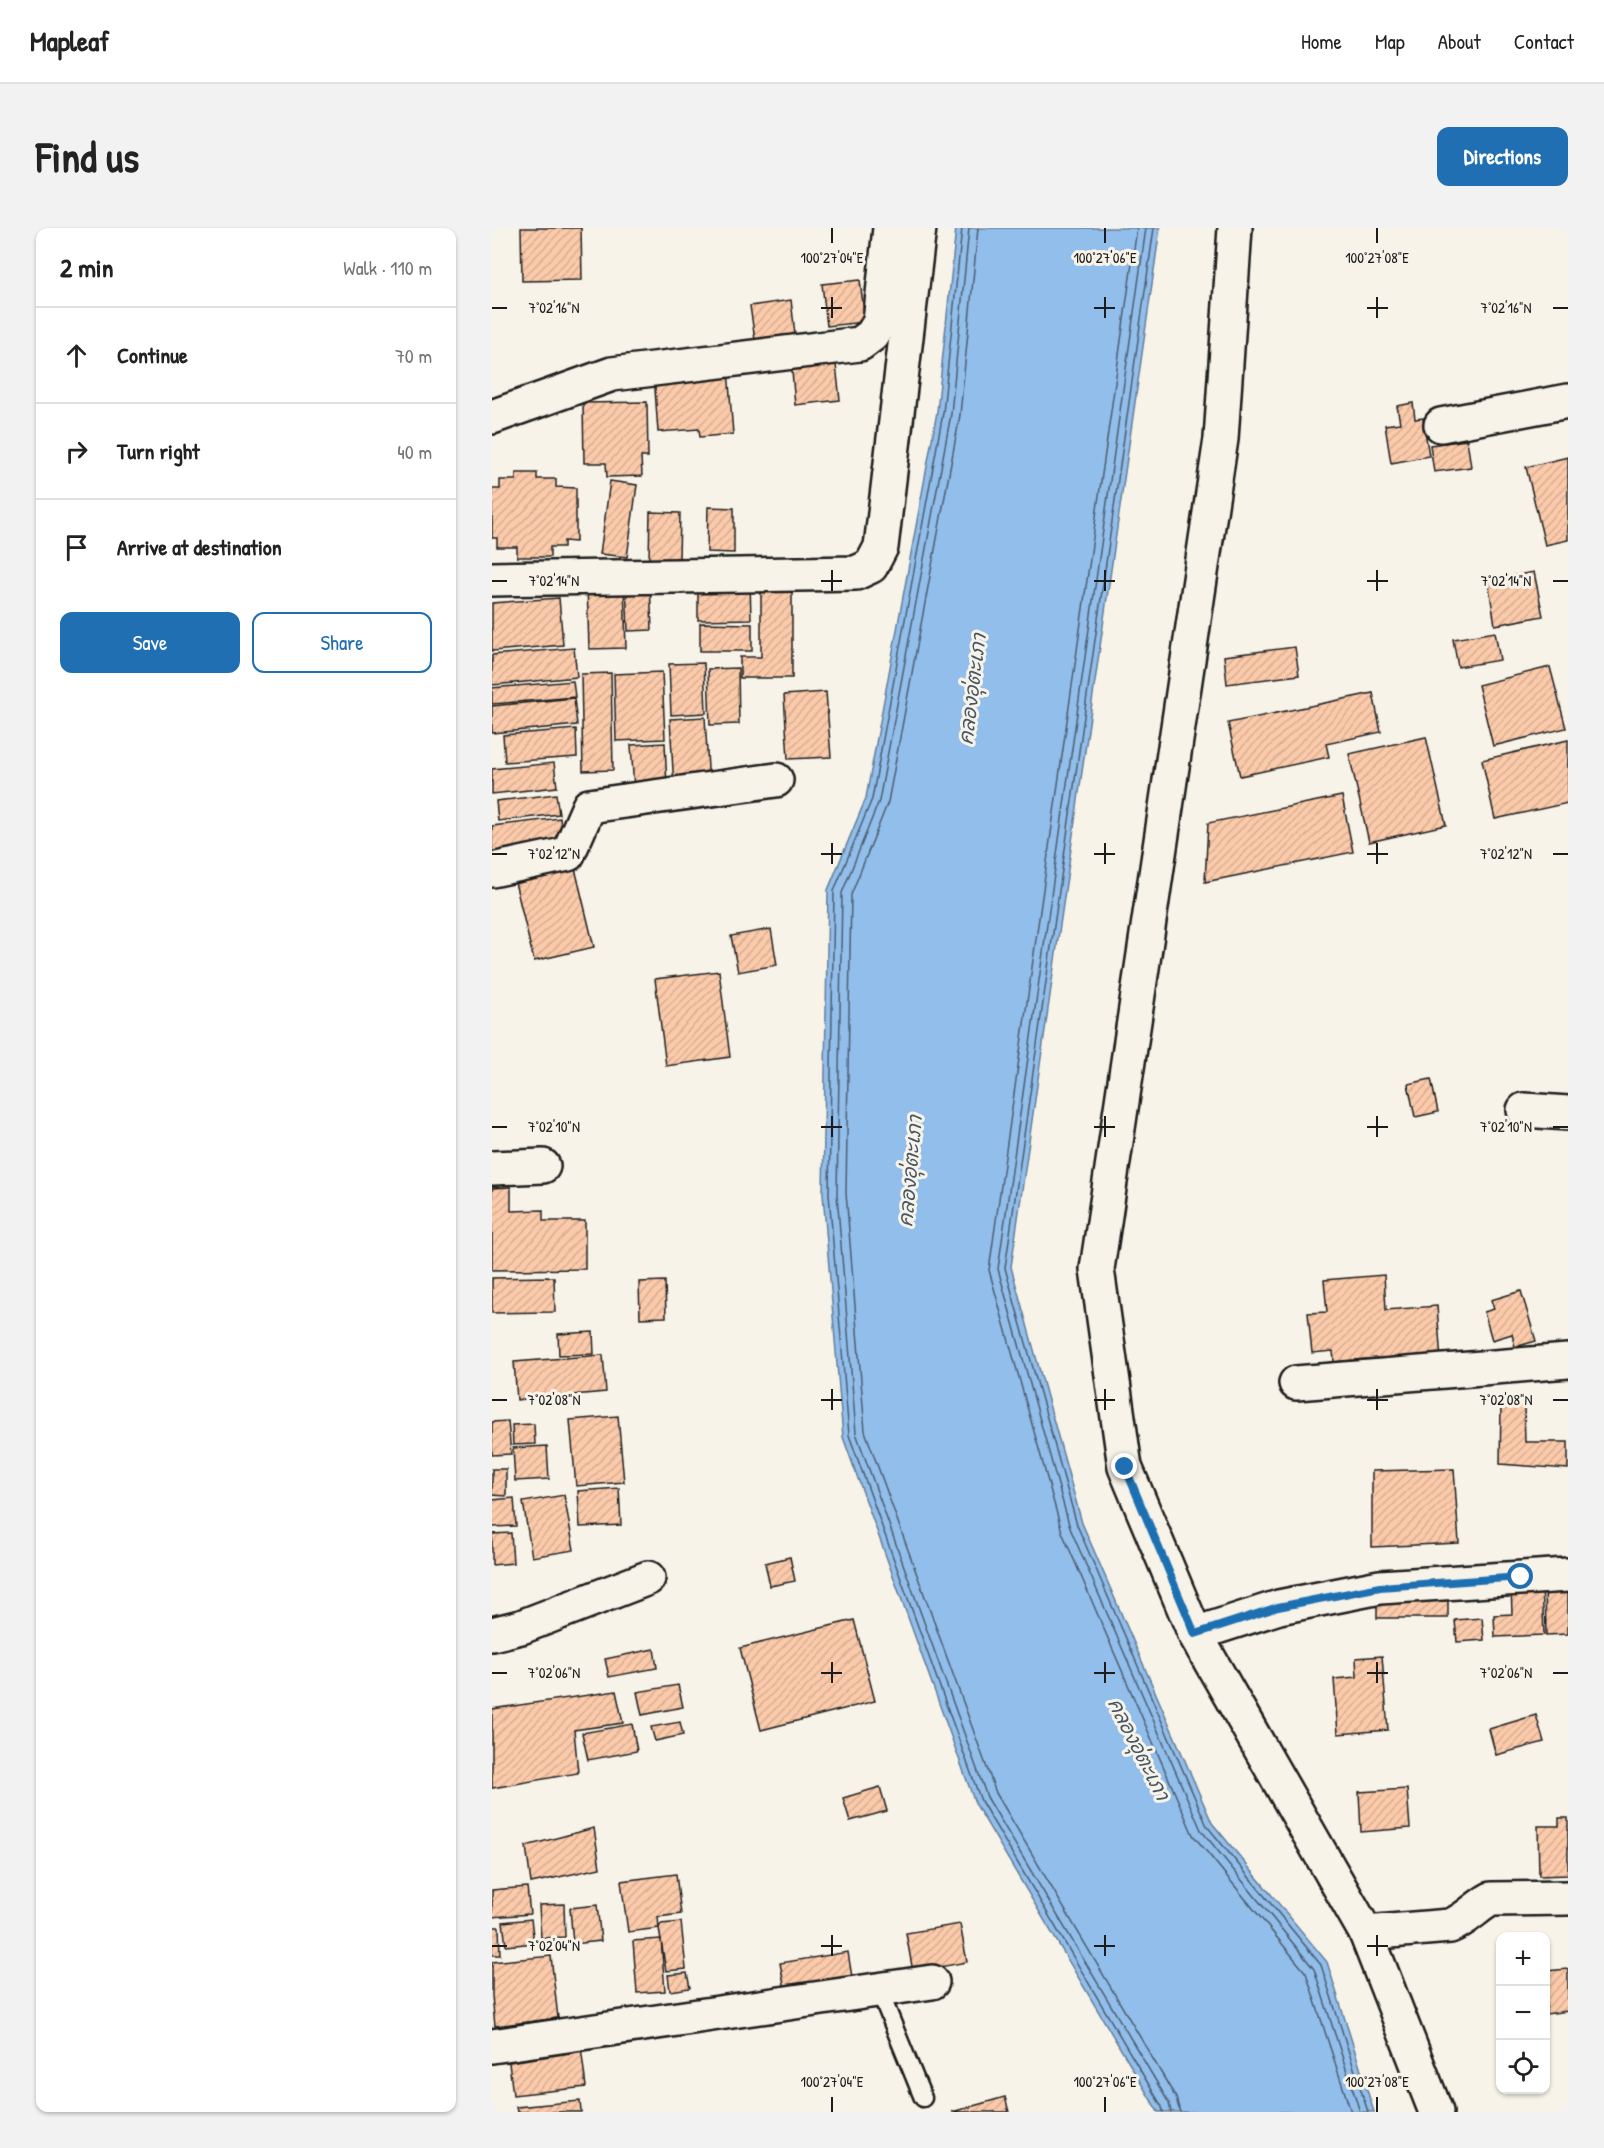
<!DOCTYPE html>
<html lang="en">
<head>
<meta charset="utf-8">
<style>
	body { margin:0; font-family:"Patrick Hand","Playpen Sans Thai",sans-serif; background:#f2f2f2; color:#222 }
	.controls { position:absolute; right:18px; bottom:18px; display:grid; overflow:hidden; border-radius:12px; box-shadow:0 2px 4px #0004 }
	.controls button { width:54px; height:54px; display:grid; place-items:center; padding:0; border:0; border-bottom:2px solid #e0e0e0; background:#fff; color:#222; font:30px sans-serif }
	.stop { position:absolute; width:18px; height:18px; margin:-14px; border:4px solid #1f6fb2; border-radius:50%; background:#fff }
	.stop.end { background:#1f6fb2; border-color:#fff; box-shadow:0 2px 6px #0008 }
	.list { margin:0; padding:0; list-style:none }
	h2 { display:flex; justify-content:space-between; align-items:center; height:78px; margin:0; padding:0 24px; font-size:26px }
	h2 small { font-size:20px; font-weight:400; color:#767676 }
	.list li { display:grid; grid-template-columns:39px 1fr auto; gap:18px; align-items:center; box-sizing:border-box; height:96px; padding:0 24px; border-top:2px solid #e0e0e0 }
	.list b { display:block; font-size:22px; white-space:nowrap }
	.list em { font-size:20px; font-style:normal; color:#767676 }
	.actions { display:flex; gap:12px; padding:18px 24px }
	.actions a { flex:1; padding:14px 0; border:2px solid #1f6fb2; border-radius:12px; text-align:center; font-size:21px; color:#1f6fb2 }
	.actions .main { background:#1f6fb2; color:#fff }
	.icon { flex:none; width:33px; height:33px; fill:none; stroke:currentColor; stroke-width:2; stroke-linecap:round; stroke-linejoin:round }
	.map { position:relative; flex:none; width:1076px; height:1884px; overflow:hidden; border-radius:12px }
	header { display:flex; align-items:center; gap:36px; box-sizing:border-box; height:84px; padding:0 30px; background:#fff; border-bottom:2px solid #e0e0e0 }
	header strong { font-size:28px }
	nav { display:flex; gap:33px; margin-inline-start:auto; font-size:21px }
	.intro { display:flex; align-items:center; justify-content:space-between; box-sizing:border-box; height:144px; padding:0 36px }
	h1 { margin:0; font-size:42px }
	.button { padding:15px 27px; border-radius:12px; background:#1f6fb2; color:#fff; font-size:21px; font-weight:700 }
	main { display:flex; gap:36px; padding:0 36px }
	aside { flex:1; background:#fff; border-radius:12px; box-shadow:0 2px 4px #0004 }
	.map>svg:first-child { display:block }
</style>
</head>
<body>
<header>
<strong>Mapleaf</strong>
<nav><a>Home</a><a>Map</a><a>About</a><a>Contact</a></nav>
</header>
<div class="intro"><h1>Find us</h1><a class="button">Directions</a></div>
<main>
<aside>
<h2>2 min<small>Walk · 110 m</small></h2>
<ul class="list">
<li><svg class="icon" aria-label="ahead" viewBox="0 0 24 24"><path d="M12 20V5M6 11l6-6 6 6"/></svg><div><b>Continue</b></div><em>70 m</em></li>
<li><svg class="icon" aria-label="right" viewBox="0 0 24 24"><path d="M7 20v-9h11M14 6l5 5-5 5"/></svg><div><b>Turn right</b></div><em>40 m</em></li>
<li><svg class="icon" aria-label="arrive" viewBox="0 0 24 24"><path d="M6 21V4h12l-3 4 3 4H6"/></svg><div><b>Arrive at destination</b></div></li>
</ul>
<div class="actions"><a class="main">Save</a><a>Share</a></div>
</aside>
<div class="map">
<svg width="1076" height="1884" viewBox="0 0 1076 1884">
	<defs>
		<pattern id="building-hatch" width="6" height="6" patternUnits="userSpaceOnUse" patternTransform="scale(1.5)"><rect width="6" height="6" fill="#fbcaaa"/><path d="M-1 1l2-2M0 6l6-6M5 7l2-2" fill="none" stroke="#d7ad92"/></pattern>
	</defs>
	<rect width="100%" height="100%" fill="#f7f3e8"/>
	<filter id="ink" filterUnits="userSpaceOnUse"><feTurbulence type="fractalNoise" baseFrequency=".0167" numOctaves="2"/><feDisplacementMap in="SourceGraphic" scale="12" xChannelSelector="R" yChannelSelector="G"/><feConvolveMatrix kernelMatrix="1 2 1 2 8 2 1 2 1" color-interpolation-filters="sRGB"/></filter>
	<g filter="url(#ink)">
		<path fill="#92beeb" stroke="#637d98" stroke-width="1.5" d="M464,0H668L519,1039L590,1295L720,1595L835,1734L882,1884H666L483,1575L351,1209L331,966L336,662L374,570L445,184Z"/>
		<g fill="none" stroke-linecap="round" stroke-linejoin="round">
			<g stroke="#4b5d6f" stroke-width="1.5">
				<path d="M470,0L451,185L380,571L342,663L337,966L357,1207L489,1573L670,1879L671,1884"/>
				<path d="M477,0L459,186L387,573L350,665L345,966L364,1205L495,1569L677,1875L679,1884"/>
				<path d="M486,0L468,187L396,574L359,667L354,965L373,1203L504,1565L684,1870L688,1884"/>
				<path d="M645,0L497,1042L570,1304L701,1607L814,1745L859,1884"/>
				<path d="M654,0L506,1041L578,1300L709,1602L822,1741L868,1884"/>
				<path d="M662,0L513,1040L585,1297L715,1598L829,1737L876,1884"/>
			</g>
		</g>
		<g fill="url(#building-hatch)" stroke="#1c1c1c" stroke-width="1.5">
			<path d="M29,0H89L90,52L30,53Z"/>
			<path d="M368,52L373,94L335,98L330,56Z"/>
			<path d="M299,72L303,106L263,112L258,78Z"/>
			<path d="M343,128L348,172L303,177L299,132Z"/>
			<path d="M236,142L241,206L208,209L207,201L166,204L162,147Z"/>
			<path d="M155,174L156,229H149L150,248L115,249L114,235H92L91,175Z"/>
			<path d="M921,175L923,191L931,190L937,228L899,235L893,197L908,195L905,178Z"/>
			<path d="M975,212L979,239L942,244L938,217Z"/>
			<path d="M1076,229V312L1053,317L1034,239Z"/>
			<path d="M24,245H45V251H64V259L84,260V314L72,313V319H58V329H25V319H5V310H0V261H8V252H24Z"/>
			<path d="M118,253L145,257L135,329L108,326Z"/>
			<path d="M216,279L242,280V325L215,324Z"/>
			<path d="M158,284L188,285L187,332L157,331Z"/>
			<path d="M1042,344L1051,388L1003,397L996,352Z"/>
			<path d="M158,355L160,402L136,403L134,356Z"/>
			<path d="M258,355L259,391L206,392V356Z"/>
			<path d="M132,356L134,420L97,421L95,357Z"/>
			<path d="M269,361H300V450H248V429H269Z"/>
			<path d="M67,370L71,417L0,423V375Z"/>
			<path d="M208,395L260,396V423H208Z"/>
			<path d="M1003,404L1008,432L966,439L961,411Z"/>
			<path d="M803,419L807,447L735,456L732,428Z"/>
			<path d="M82,420L85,449L0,457V427Z"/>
			<path d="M212,435L214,485L179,487L177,436Z"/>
			<path d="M1058,439L1074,500L1001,518L986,457Z"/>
			<path d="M246,440L247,496L218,497L216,441Z"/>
			<path d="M170,444L173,511L124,513L122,446Z"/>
			<path d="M119,445L121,542L91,543L89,446Z"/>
			<path d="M81,453L83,469L0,476V460Z"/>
			<path d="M334,464L339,529L296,531L292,467Z"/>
			<path d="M881,465L889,504L834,516L837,529L748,548L736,495Z"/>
			<path d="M82,470L85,497L0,505V478Z"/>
			<path d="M213,489L217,558L182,560L178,491Z"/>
			<path d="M84,501L85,529L13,534L11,507Z"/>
			<path d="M934,509L954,597L877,614L857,526Z"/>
			<path d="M1076,512V575L1003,591L990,532Z"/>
			<path d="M173,515L175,559L142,561L139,517Z"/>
			<path d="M62,535L65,559L0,566V541Z"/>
			<path d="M64,566L67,586L6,593L4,573Z"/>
			<path d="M850,568L861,624L713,654L716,595Z"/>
			<path d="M68,590L71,619L0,627V598Z"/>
			<path d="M81,632L102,719L42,733L21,646Z"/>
			<path d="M279,701L285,737L246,744L239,708Z"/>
			<path d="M227,743L238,829L174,838L163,751Z"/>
			<path d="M939,851L946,884L923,889L916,856Z"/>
			<path d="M19,959V983L51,982V993H93V1041L0,1042V960Z"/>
			<path d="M892,1047L894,1082L945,1078L949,1133L887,1139L886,1130L842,1134L841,1123L820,1125L816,1085L835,1084L832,1052Z"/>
			<path d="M62,1049L63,1084L0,1085V1050Z"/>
			<path d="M173,1053L174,1089L148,1090L147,1054Z"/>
			<path d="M1029,1063L1044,1113L1023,1119L1020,1106L1000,1112L992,1084L1002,1081L999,1072Z"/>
			<path d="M101,1104L102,1126L67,1127L66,1106Z"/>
			<path d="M111,1127L114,1164L25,1172L22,1134Z"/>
			<path d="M1009,1178H1032L1033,1214H1076V1241L1008,1236Z"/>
			<path d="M126,1188L132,1254L84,1258L78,1192Z"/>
			<path d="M16,1193L19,1226L0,1227V1194Z"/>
			<path d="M42,1196L43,1216L21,1217L20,1197Z"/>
			<path d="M55,1218L57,1251L23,1253L21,1220Z"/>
			<path d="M0,1241H14V1268L0,1267Z"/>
			<path d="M962,1241L967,1315L880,1319V1243Z"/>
			<path d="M127,1260L129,1297L88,1299L86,1263Z"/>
			<path d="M72,1267L82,1322L40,1329L31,1274Z"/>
			<path d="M22,1270L24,1298L0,1299V1272Z"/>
			<path d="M19,1305L21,1335L0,1337V1306Z"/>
			<path d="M298,1329L303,1353L278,1358L273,1335Z"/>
			<path d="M1050,1356L1052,1407L1003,1409L1002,1387L1020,1386L1019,1357Z"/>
			<path d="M1076,1356V1406L1054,1407L1053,1357Z"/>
			<rect x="885" y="1367" width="71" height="23"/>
			<path d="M990,1390L992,1412L965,1414L963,1392Z"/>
			<path d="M362,1392L383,1473L269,1502L248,1420Z"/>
			<path d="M162,1421L165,1440L117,1449L113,1431Z"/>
			<path d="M890,1428L896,1502L846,1506L842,1451L865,1449L864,1430Z"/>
			<path d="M186,1457L191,1479L150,1487L145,1464Z"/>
			<path d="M124,1463L131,1495L82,1502L86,1545L0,1560V1481Z"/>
			<path d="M1044,1487L1052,1514L1004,1527L997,1501Z"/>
			<path d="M188,1494L191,1507L163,1513L159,1499Z"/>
			<path d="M140,1496L145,1523L96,1532L90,1505Z"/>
			<path d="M388,1559L395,1583L358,1593L351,1570Z"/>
			<path d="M915,1561L918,1600L869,1604L867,1564Z"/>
			<path d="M1067,1590H1076V1647L1047,1648L1046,1598H1067Z"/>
			<path d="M102,1600L108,1640L39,1655L34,1618Z"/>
			<path d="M184,1646L189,1686L166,1689L167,1700L136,1704L129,1653Z"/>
			<path d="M35,1659L38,1686L0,1689V1662Z"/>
			<path d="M72,1676L73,1709L49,1710L47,1677Z"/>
			<path d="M105,1677L109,1713L81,1716L78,1680Z"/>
			<path d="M39,1691L42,1715L14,1718L11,1694Z"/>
			<path d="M189,1694L194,1741L174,1743L167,1700L169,1696Z"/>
			<path d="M468,1696L475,1734L421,1744L414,1705Z"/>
			<path d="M0,1699H7L8,1727H0Z"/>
			<path d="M169,1711L173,1763L145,1765L141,1713Z"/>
			<path d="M356,1724L361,1756L294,1767L288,1735Z"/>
			<path d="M59,1728L66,1790L3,1798L0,1768V1734Z"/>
			<path d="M1076,1741V1783L1054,1786V1743Z"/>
			<path d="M195,1745L198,1760L178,1763L176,1747Z"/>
			<path d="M89,1819L94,1859L21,1867L16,1827Z"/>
			<path d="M513,1869L517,1884H460Z"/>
			<path d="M88,1873L89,1884H25L24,1879Z"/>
		</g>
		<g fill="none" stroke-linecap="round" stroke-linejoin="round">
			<g stroke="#1c1c1c" stroke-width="21">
				<path id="service" d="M387,1762L431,1870"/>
			</g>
			<g stroke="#1c1c1c" stroke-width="38">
				<g id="minor">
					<path d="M743,0L729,211L605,1041L633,1239L703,1406L874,1705L944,1884"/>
					<path d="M0,189L120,146L368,116L380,107L388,94L398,0"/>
					<path d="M949,197L1076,173"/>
					<path d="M0,351L364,345L379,338L389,319L427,0"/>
					<path d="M0,642L76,626L97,578L284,552"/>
					<path d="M1032,882L1076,885"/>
					<path d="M0,940L51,938"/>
					<path d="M804,1155L1076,1133"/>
					<path d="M0,1406L29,1399L156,1350"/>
					<path d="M703,1406L787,1379L888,1359L1076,1347"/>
					<path d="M874,1705L958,1698C974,1692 984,1679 999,1671L1076,1670"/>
					<path d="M0,1818L440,1754"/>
				</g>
			</g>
			<use href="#service" stroke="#f7f3e8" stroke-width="16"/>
			<use href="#minor" stroke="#f7f3e8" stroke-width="33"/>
		</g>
	</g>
	<g fill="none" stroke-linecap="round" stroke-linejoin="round" filter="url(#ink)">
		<path stroke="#1f6fb2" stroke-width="8" d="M633,1239L703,1406L786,1379L888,1359L1029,1349"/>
	</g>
	<path fill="none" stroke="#1c1c1c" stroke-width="2" d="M340,0V15M613,0V15M885,0V15M340,69V90M613,69V90M885,69V90M0,80H15M329,80H350M602,80H623M875,80H896M1061,80H1076M340,342V363M613,342V363M885,342V363M0,353H15M329,353H350M602,353H623M875,353H896M1061,353H1076M340,615V636M613,615V636M885,615V636M0,626H15M329,626H350M602,626H623M875,626H896M1061,626H1076M340,888V909M613,888V909M885,888V909M0,899H15M329,899H350M602,899H623M875,899H896M1061,899H1076M340,1161V1182M613,1161V1182M885,1161V1182M0,1172H15M329,1172H350M602,1172H623M875,1172H896M1061,1172H1076M340,1434V1455M613,1434V1455M885,1434V1455M0,1445H15M329,1445H350M602,1445H623M875,1445H896M1061,1445H1076M340,1707V1728M613,1707V1728M885,1707V1728M0,1718H15M329,1718H350M602,1718H623M875,1718H896M340,1869V1884M613,1869V1884M885,1869V1884"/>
	<g text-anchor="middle" stroke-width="6" stroke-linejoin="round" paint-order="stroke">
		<g font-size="20" font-style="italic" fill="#455564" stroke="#f7f3e8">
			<text transform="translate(480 461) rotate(-83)" y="7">คลองอุ่ตะเภา</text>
			<text transform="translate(418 943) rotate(-85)" y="7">คลองอุ่ตะเภา</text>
			<text transform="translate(647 1521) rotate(63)" y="7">คลองอุ่ตะเภา</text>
		</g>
	</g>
	<g font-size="15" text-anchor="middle" fill="#1c1c1c" stroke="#f7f3e8" stroke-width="6" stroke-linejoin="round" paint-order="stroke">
		<text x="340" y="35">100°27'04"E</text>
		<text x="613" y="35">100°27'06"E</text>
		<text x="885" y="35">100°27'08"E</text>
		<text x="62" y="85">7°02'16"N</text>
		<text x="1014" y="85">7°02'16"N</text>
		<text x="62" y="358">7°02'14"N</text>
		<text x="1014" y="358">7°02'14"N</text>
		<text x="62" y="631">7°02'12"N</text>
		<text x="1014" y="631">7°02'12"N</text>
		<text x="62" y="904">7°02'10"N</text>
		<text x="1014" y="904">7°02'10"N</text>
		<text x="62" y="1177">7°02'08"N</text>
		<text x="1014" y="1177">7°02'08"N</text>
		<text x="62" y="1450">7°02'06"N</text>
		<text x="1014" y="1450">7°02'06"N</text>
		<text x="62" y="1723">7°02'04"N</text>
		<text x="340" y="1859">100°27'04"E</text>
		<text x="613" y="1859">100°27'06"E</text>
		<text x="885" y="1859">100°27'08"E</text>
	</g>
</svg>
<div class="controls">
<button>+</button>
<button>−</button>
<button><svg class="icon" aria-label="locate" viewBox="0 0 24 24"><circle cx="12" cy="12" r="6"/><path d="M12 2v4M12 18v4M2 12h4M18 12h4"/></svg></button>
</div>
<div class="stop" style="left:1029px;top:1349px"></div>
<div class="stop end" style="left:633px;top:1239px"></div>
</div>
</main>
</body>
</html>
